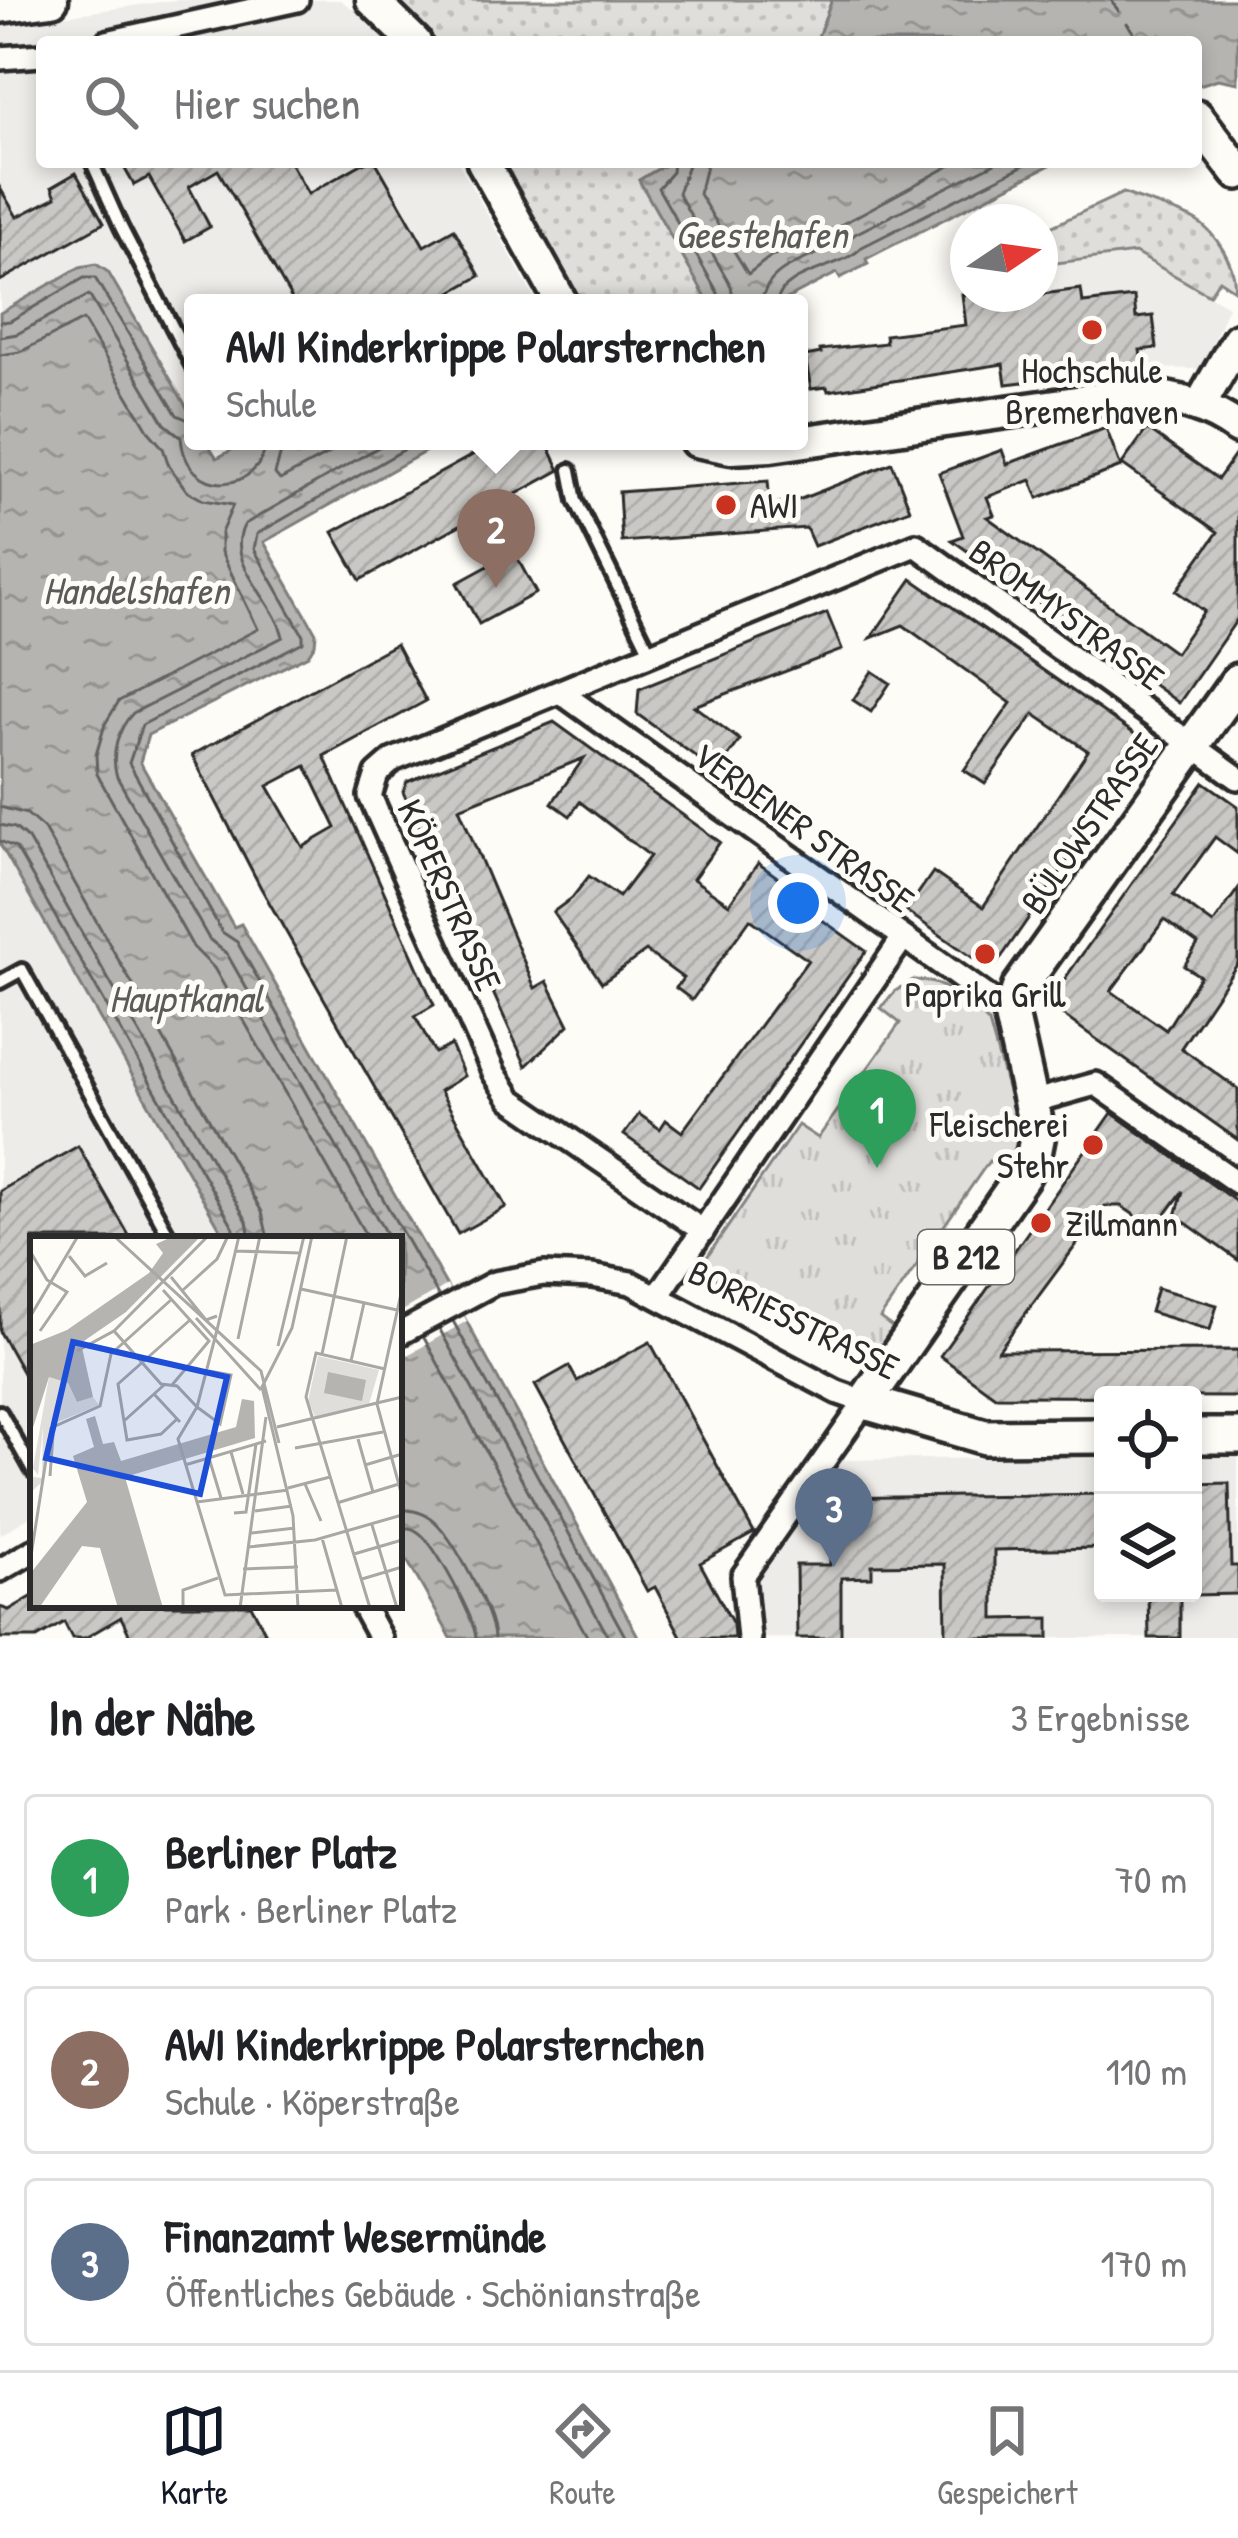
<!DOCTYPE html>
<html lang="de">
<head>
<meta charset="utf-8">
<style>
	body { margin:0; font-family:"Patrick Hand",sans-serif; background:#f2f2f2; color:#202124 }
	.controls { position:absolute; right:36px; bottom:36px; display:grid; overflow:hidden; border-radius:12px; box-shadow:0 6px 18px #0003 }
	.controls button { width:108px; height:108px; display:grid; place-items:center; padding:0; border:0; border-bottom:3px solid #e0e0e0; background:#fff; color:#202124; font:60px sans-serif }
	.compass { position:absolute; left:950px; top:204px; width:108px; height:108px; border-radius:50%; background:#fff; box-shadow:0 6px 18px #0003; rotate:77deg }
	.you { position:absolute; left:798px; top:903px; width:42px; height:42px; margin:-30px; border:9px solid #fff; border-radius:50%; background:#1a73e8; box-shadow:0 0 0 18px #1a73e833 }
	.badge { display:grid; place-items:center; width:78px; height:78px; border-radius:50%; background:#111827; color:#fff; font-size:39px; font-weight:700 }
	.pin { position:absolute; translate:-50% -99px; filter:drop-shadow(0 3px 6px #0008) }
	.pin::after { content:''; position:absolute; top:63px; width:42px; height:36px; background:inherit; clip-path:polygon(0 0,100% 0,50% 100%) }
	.popup { position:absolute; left:184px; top:294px; width:624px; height:156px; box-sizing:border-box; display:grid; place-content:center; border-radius:12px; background:#fff; filter:drop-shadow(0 3px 9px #0005); font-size:39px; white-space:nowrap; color:#757577 }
	.popup b { font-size:45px; color:#202124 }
	.popup::after { content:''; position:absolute; left:50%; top:100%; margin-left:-24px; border:24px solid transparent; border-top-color:#fff }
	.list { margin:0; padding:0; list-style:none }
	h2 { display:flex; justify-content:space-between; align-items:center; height:156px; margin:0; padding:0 48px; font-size:51px }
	h2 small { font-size:39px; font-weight:400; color:#757577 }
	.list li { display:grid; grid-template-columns:78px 1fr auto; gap:36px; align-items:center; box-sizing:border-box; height:168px; margin:0 24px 24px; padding:0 24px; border:3px solid #e0e0e0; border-radius:12px }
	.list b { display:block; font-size:45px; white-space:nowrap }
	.list p { margin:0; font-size:39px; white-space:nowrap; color:#757577 }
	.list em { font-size:39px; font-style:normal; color:#757577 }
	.icon { flex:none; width:66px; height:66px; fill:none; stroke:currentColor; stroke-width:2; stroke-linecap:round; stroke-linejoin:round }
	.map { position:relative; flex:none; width:1238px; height:1638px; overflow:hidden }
	.search { position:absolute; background:#fff; box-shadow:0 6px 18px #0003; left:36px; right:36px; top:36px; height:132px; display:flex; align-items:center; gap:30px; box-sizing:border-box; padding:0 42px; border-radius:12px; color:#757577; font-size:45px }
	.sheet { height:732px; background:#fff }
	nav { display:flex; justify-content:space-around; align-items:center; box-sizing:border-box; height:168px; border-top:3px solid #e0e0e0; background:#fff; font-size:33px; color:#757577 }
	nav a { display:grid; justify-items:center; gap:6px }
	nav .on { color:#111827 }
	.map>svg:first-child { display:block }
</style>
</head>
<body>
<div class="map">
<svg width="1238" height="1638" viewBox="0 0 1238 1638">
	<defs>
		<pattern id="grass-dots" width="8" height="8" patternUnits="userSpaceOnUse" patternTransform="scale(3)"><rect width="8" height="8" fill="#dfdeda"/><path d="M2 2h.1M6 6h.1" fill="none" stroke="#c0bfbb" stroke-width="1.8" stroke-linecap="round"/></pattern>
		<pattern id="park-tufts" width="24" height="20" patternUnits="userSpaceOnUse" patternTransform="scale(3)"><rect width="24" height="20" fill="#dfdeda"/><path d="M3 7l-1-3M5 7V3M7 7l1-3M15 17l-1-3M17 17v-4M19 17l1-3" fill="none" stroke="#c0bfbb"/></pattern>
		<pattern id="water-ripples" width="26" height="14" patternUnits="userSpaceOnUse" patternTransform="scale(3)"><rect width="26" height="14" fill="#b5b4b1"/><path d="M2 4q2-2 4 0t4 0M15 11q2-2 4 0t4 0" fill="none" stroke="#939390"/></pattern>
		<pattern id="building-hatch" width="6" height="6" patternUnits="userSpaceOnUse" patternTransform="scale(3)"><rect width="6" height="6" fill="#c9c8c4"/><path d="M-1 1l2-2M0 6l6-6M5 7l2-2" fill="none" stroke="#adaca9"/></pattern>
	</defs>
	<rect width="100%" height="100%" fill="#fdfcf7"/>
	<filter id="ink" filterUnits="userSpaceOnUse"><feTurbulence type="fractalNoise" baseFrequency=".00833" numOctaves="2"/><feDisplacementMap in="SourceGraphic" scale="24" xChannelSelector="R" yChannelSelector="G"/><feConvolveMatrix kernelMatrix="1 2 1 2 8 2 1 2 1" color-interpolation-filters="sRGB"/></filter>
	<g filter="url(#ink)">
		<g fill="#edece8">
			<path d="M175,0H340L374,24L388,42H42V162H458L537,303H193V418L108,273L96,264L80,267L0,313V25Z"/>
			<path d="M1135,253L1228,306L1202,369L1143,368L1006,384L1003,364L972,368L959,269L968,268V294H1040V257L1049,264Z"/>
			<path d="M0,844L226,1239H33V1515L0,1535Z"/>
			<path d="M1193,1456H1238V1638H762L755,1585L840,1460L1103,1457V1593H1193Z"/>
		</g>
		<g fill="url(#grass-dots)" stroke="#858482" stroke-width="3">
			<path d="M397,0H832L816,42H431L415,18Z"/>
			<path d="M498,162H670L639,180L709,303H577Z"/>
			<path d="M1123,193C1146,202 1173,209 1195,220C1215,231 1238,268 1234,290L1219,280L1209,295L1135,253L1049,264L1040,247V232Z"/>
		</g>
		<path fill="url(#park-tufts)" stroke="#858482" stroke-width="3" d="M913,980C942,979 970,1002 989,1023L1023,1145L1010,1174L989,1161L880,1318L900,1333L879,1362L712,1277L705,1260L798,1125L818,1138L900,1023L881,1008L894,992Z"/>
		<g fill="url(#water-ripples)" stroke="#7e7d7b" stroke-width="3">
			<path d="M832,0H1238V83L1218,79L1196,86V42H816Z"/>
			<path d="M670,162H1056L866,259L868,264L840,278L837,273L779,303H709L639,180Z"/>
			<path d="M96,264L108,272L193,418V441H206L217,458L248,441H444L264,542L316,633L315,644L308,655L148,735L140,762L234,927L241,924L457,1304L639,1638H451L399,1546V1239H226L0,844V313L80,267Z"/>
		</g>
		<path fill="#fdfcf7" d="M447,1285L467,1321L399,1360V1313Z"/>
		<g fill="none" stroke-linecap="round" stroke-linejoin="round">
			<g stroke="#626261" stroke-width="3">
				<path d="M673,162L672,172L658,188L718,293L719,303"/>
				<path d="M689,162L678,193L731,286L734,303"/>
				<path d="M707,162L699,194L748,274L770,257L833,229L957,162"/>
				<path d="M762,303C765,261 828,257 855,234L997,162"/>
				<path d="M777,303C781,271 843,269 862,247L1030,162"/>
				<path d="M0,322L10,321L84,278H95L177,415L193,422"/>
				<path d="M0,337L17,334L89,295L165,424L181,437C186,502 263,493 266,441"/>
				<path d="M0,355L20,352L83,320L150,433L163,448L169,466L187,491L203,500L233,505L221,533V552L258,629L119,701L105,724L96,755L97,774L193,947L214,968L368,1239"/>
				<path d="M284,441L275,474L280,480L352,441"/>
				<path d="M389,441L245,524C222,562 276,601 283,637L133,713C118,728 110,756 117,777L209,939L227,954L389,1239"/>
				<path d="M419,441L257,534L254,549L303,635V642L142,725L129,763L222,932L237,942L439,1297"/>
				<path d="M0,807L27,814L44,829L262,1212L268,1239"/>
				<path d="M0,825L15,828L28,839L247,1221L250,1239"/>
				<path d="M0,841L16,848L234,1228L235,1239"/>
				<path d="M453,1321L626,1638"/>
				<path d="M439,1328L609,1638"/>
				<path d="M423,1336L588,1638"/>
				<path d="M399,1509C412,1510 424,1512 434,1521C454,1539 493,1612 494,1638"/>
				<path d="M399,1527C408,1528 411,1527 418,1532C435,1543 475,1619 476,1638"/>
			</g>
			<path stroke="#5b5b5a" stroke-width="3" stroke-dasharray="15 12" stroke-linecap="butt" d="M1111,0L1140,42"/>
		</g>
		<g fill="url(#building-hatch)" stroke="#2b2b2b" stroke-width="3" fill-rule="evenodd">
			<path d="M121,162H290L308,194L365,162H376L424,246L454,229L480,276L432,303H294L218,170L189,187L210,227L185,241L149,177L134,185Z"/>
			<path d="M76,173L104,223L0,281V188L17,217L56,197L52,187Z"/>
			<path d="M1081,289L1083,303L1134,297L1136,318L1153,316L1157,348L1140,350L1143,368L1006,384L1003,364L828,391L827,387L811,389L805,356L821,353L820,350L886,343L885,335L966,325L962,294L1020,297Z"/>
			<path d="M1106,428L1121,467L1038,498L1031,480L987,497L994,515L987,517L1175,653L1204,611L1176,591L1218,532L1122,464L1147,429L1218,479L1238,451V618L1179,703L952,540L963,536L939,473L1002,450L1007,464Z"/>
			<path d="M498,441H546L560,470L360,580L333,532Z"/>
			<path d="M892,463L910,509L814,546L806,528L622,542L619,492L768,481L770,504L796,501Z"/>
			<path d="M514,552L536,593L479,624L457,583Z"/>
			<path d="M912,579L1149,744L996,965L986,967L906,911L933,872L983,907L1088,751L1034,714L985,784L964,770L1011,703L903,625L871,638Z"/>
			<path d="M827,613L842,650L694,706L740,740L717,772L637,714L639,689Z"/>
			<path d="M396,644L426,701L324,756L434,1005L415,1016L435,1053L451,1045L464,1076L440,1091L506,1207L458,1234L261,888L192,755ZM306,766L336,828L303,847L268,786Z"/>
			<path d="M872,671L890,683L871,712L853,700Z"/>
			<path d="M554,722L720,842L693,879L729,904L758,863L816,905L811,912L866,951L699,1188L624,1135L639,1114L660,1129L666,1120L682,1132L808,960L750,919L692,1000L676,988L683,978L646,951L602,983L553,912L572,898L589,876L619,897L650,856L580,802L570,816L552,803L584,758L459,808L535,988L547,981L569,1025L526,1066L403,792L407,782Z"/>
			<path d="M1204,782L1238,806V854L1215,837L1173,895L1213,924L1238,889V963L1181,1048L1238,1089V1140L1047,1004ZM1164,920L1198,944L1184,966L1200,976L1166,1030L1111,991Z"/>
			<path d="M1112,1113L1238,1203V1260L1176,1216L1183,1191L1155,1229L1121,1206H1105L998,1351L1238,1350V1397L995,1396L940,1356Z"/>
			<path d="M78,1146L131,1239H33V1391L0,1332V1191Z"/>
			<path d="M1157,1288L1217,1305L1210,1330L1150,1312Z"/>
			<path d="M650,1342L754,1533L700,1563L733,1624L734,1638H682L655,1587L647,1591L535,1385L569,1366L577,1381Z"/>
			<path d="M1229,1483L1231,1566H1238V1594L1193,1595V1484Z"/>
			<path d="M1103,1494V1548L994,1550V1619L1049,1618V1638H946L945,1564L872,1565V1577L841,1578V1638H797L796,1565H830V1498Z"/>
			<path d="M1148,1593H1180V1638H1149Z"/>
			<path d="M33,1596V1605H251L265,1632L254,1638H131L121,1617L85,1638H72L64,1622L37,1638H0V1607L9,1610Z"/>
		</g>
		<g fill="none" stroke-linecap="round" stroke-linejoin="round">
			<g stroke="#2b2b2b" stroke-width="20">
				<g id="lane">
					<path d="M92,162L121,227L193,367"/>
					<path d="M570,470L576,501L650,652"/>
					<path d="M0,982L22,970L171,1239"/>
					<path d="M0,1412L33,1471"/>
				</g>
			</g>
			<g stroke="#2b2b2b" stroke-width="30">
				<g id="street">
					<path d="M107,42L297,0"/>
					<path d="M0,58L42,55"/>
					<path d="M560,692L1011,1014"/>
					<path d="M1031,1102L1096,1084L1238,1183"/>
					<path d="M703,1231L511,1099L494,1073L370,796L377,774L393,760L916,545L1238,778"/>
					<path d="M658,1296L903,938"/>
					<path d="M399,1334L494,1283L544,1274L592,1276L631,1283L837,1392L865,1402L743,1576L749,1638"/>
					<path d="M0,1570L33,1551"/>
					<path d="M362,1605L380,1638"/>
				</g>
			</g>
			<g stroke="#2b2b2b" stroke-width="39">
				<g id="secondary">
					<path d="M372,0L415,42"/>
					<path d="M0,7L52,0"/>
					<path d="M483,162L562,303"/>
					<path d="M1199,407L1238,339"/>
					<path d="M696,441L731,448L771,446L1132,394C1170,396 1207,405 1238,428"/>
				</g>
			</g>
			<g stroke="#2b2b2b" stroke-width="42">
				<g id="primary">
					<path d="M1196,117L1238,172"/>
					<path d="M1103,1436L985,1437L865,1402L1023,1175L1034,1154L1038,1134L1011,1014L1020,987L1238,681"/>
					<path d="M1193,1436H1238"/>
				</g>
			</g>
			<use href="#lane" stroke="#fdfcf7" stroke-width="10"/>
			<use href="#street" stroke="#fdfcf7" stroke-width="21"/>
			<use href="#secondary" stroke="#fdfcf7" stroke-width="30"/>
			<use href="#primary" stroke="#fdfcf7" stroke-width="33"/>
		</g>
	</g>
	<g fill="#c8321e" stroke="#fdfcf7" stroke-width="4.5">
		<circle cx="1092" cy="330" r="12"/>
		<circle cx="726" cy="505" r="12"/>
		<circle cx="985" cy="954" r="12"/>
		<circle cx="1093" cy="1145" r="12"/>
		<circle cx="1041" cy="1223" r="12"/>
	</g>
	<g text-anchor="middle" stroke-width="10" stroke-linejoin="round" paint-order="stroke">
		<rect fill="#fdfcf7" stroke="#6a6a68" stroke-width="3" x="918" y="1230" width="96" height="54" rx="9"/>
		<g font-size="33" font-weight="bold" fill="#2b2b2b">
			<text x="966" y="1269">B 212</text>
		</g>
		<g font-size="36" fill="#2b2b2b" stroke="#fdfcf7">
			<text x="1092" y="383">Hochschule<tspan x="1092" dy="41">Bremerhaven</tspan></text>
			<text x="750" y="518" text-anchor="start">AWI</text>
			<text x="985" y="1007">Paprika Grill</text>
			<text x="1069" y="1137" text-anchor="end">Fleischerei<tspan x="1069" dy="41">Stehr</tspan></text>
			<text x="1065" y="1236" text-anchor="start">Zillmann</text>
		</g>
		<g font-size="36" fill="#2b2b2b" stroke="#fdfcf7">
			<text transform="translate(1067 614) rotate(36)" y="13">BROMMYSTRASSE</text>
			<text transform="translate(1089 823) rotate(-55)" y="13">BÜLOWSTRASSE</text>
			<text transform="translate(804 827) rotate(36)" y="13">VERDENER STRASSE</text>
			<text transform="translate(450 895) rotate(66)" y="13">KÖPERSTRASSE</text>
			<text transform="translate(794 1319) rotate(26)" y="13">BORRIESSTRASSE</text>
		</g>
		<g font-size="39" font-style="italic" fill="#5b5b5a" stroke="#fdfcf7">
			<text x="761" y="248">Geestehafen</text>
			<text x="136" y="604">Handelshafen</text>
			<text x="186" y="1012">Hauptkanal</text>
		</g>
	</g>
	<g transform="translate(30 1236)">
		<rect width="372" height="372" fill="#fdfcf7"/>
		<path d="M19,141L38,147L47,166L63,161L69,169L20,189L14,244L0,257L3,241L12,242L13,190L8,239L3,232Z" fill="#dfdeda"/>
		<path d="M288,120L349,134L339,168L286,183L278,165Z" fill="#dfdeda"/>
		<path d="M144,0H171L96,76L51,107L63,161L47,166L38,147L19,141L0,201V109L37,94L119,37L133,17L126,8ZM298,136L336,144L332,165L294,157ZM212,163L224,165L225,202L95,241L133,372H88L70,312L52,310L9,372H0V338L57,266L43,220L64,211L56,183L65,180L73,208L84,206L91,225L206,191Z" fill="#b5b4b1"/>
		<path fill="none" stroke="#b5b4b1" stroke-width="6" d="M0,133L43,117"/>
		<path fill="none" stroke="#a9a8a5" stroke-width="3" d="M84,0L231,135L249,207M0,15L17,44L37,56L10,95M206,15L270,17M39,20L55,40L77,27M141,41L176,84L187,80M271,53L367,74M372,53L347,168L372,260M133,54L179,105L142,149M153,54L187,23L198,0M0,81L48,0M166,82L231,154M187,94L209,0M84,95L178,0M208,103L230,0M248,110L274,0M47,115L84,95L131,148L147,150L167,171L187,94M292,118L317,0M321,125L334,67M179,135L201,139L190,188L167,171L148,203L195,359L307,354M124,158L150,186M147,183L131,198L97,204L88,148L160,84M94,185L134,149M247,191L372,161M328,203L343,256M265,212L353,196M201,216L213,258M179,222L191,262M155,229L236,205M335,229L372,218M20,240L23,199M275,248L291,285M258,252L300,241M167,266L258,254M307,267L369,248M225,275L262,270M204,277L216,276L226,208M342,289L367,372M221,297L265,292M292,302L312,372M218,311L285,304L372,279M324,318L372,304M0,326L21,192L70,170L81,118L142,63M213,333L268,331M332,343L372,331M153,372V354L188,342M210,372L236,181M268,372L263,280L232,151L262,92L282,0M340,372L276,161L286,117L355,133"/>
		<path fill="#1d4ed8" fill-opacity="0.15" stroke="#1d4ed8" stroke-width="6" d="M43,106L197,141L170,258L16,222Z"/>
		<rect width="372" height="372" fill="none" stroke="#2b2b2b" stroke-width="6"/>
	</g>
</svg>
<div class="controls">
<button><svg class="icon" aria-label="locate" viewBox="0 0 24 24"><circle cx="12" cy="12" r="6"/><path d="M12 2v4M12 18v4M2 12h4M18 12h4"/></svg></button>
<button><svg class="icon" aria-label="layers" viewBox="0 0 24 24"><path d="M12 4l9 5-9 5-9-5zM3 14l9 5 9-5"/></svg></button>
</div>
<svg class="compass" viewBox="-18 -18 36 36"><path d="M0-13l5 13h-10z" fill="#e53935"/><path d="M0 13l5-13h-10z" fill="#757577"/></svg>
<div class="you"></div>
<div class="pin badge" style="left:877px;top:1168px;background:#2e9e5b">1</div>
<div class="pin badge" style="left:496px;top:588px;background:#8d6e63">2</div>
<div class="popup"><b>AWI Kinderkrippe Polarsternchen</b>Schule</div>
<div class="pin badge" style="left:834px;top:1567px;background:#5c6f8a">3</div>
<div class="search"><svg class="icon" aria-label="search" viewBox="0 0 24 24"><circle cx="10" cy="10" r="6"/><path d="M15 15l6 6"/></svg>Hier suchen</div>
</div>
<section class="sheet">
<h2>In der Nähe<small>3 Ergebnisse</small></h2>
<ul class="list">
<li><span class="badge" style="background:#2e9e5b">1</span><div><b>Berliner Platz</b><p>Park · Berliner Platz</p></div><em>70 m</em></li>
<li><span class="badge" style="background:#8d6e63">2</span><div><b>AWI Kinderkrippe Polarsternchen</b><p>Schule · Köperstraße</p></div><em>110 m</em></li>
<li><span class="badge" style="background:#5c6f8a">3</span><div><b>Finanzamt Wesermünde</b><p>Öffentliches Gebäude · Schönianstraße</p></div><em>170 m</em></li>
</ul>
</section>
<nav>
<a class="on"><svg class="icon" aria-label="map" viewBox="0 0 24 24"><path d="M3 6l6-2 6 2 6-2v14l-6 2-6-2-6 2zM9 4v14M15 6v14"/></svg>Karte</a>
<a><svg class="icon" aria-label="directions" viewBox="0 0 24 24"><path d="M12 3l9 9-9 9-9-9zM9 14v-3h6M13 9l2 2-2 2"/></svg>Route</a>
<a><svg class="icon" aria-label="saved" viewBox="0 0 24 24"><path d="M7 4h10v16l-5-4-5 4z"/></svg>Gespeichert</a>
</nav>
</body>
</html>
